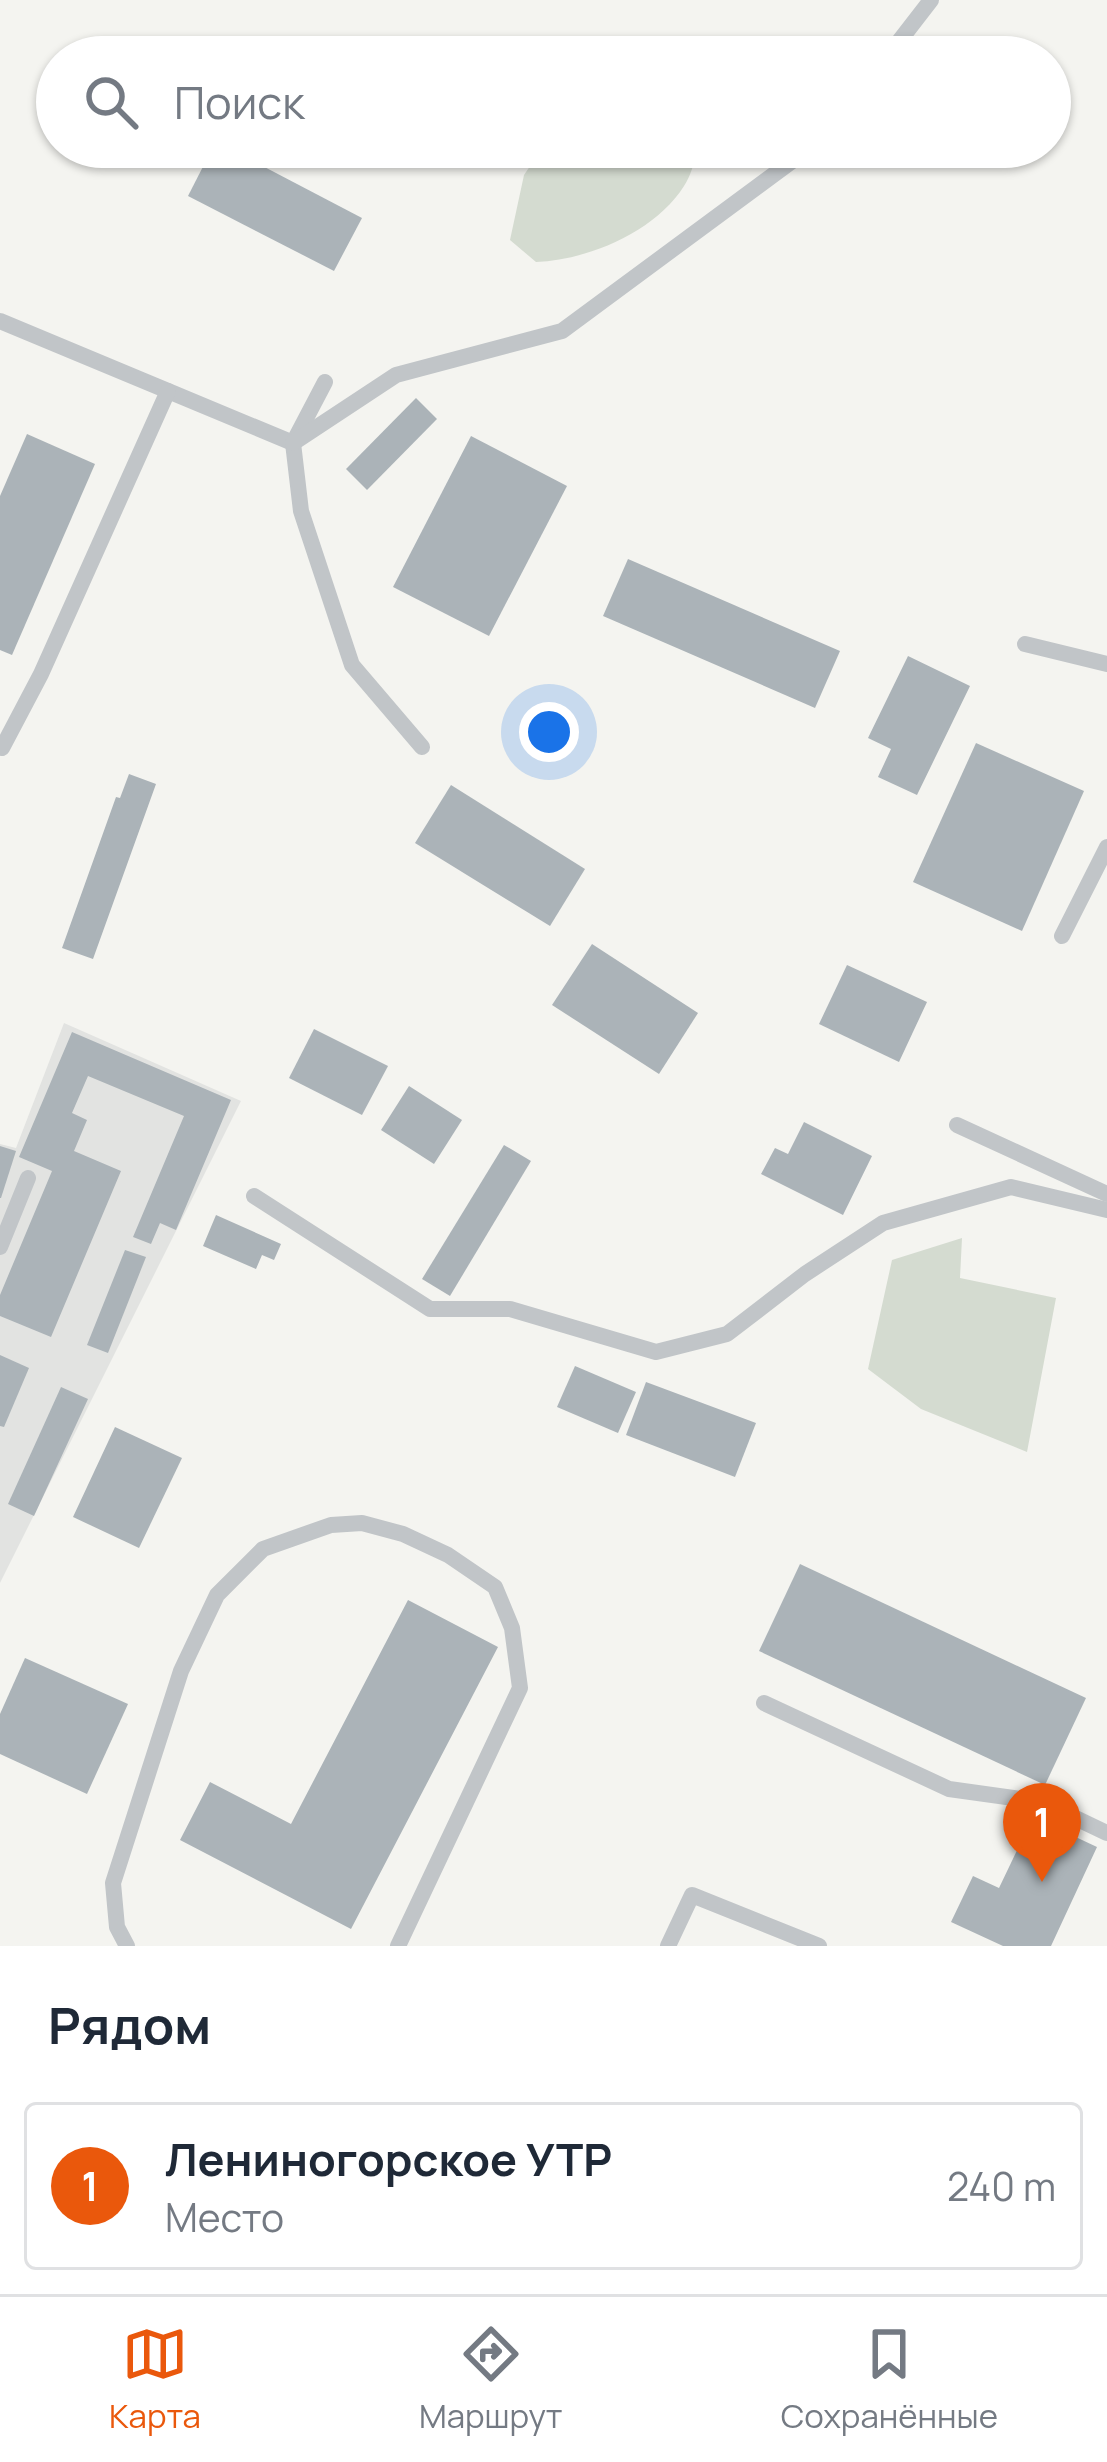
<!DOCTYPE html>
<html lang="ru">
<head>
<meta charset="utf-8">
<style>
	body { margin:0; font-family:Manrope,sans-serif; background:#f2f2f3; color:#1f2937 }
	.you { position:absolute; left:549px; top:732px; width:42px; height:42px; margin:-30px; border:9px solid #fff; border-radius:50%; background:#1a73e8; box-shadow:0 0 0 18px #1a73e833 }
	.badge { display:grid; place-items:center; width:78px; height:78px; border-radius:50%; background:#ea580c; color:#fff; font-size:39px; font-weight:700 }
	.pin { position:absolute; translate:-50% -99px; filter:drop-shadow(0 3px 6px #0008) }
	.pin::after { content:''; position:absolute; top:63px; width:42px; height:36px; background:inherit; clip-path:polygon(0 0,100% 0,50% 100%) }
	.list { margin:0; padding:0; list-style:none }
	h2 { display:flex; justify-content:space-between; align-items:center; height:156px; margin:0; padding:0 48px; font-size:51px }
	h2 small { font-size:39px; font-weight:400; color:#747a83 }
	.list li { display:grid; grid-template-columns:78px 1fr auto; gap:36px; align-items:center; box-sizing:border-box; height:168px; margin:0 24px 24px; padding:0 24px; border:3px solid #e0e1e3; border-radius:12px }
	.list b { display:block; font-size:45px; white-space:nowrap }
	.list p { margin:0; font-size:39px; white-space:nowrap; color:#747a83 }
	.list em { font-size:39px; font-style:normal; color:#747a83 }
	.icon { flex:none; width:66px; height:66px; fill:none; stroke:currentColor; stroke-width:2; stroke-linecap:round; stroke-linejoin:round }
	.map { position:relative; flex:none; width:1107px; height:1946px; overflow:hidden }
	.search { position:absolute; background:#fff; box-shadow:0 3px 9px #0004; left:36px; right:36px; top:36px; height:132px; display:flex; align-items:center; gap:30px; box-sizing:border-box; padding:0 42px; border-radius:66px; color:#747a83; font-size:45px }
	.sheet { height:348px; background:#fff }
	nav { display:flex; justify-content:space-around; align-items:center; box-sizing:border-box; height:168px; border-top:3px solid #e0e1e3; background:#fff; font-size:33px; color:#747a83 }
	nav a { display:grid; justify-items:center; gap:6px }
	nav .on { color:#ea580c }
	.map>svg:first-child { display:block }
</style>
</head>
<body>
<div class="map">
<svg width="1107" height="1946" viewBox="0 0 1107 1946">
	<rect width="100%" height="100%" fill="#f4f4f0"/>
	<path fill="#e2e3e1" d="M64,1023L241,1101L0,1583V1144L16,1148Z"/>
	<g fill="#d4dbd0">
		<path d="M543,147H697V151C694,162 691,176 684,186C655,232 588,260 536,262L510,240L524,175Z"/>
		<path d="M962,1238L960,1278L1056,1298L1027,1452L921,1409L868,1369L892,1260Z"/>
	</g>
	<g fill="#abb3b8">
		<path d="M213,147H226L362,218L334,271L188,196Z"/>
		<path d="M416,398L437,419L367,490L346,469Z"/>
		<path d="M27,434L95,464L12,655L0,650V496Z"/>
		<path d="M471,436L567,486L489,636L393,587Z"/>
		<path d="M628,559L840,651L815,708L603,616Z"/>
		<path d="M908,656L970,686L917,795L878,777L891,749L868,738Z"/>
		<path d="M976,743L1084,791L1022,931L913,882Z"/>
		<path d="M129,774L156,784L93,959L62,948L116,797L120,798Z"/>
		<path d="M451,785L585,869L550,926L415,843Z"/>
		<path d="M592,944L698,1013L659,1074L552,1005Z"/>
		<path d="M847,965L927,1002L899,1062L819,1024Z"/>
		<path d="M314,1029L388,1066L362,1115L289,1078Z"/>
		<path d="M72,1032L231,1100L176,1230L160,1223L151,1244L133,1237L184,1116L88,1076L72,1113L87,1120L74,1151L121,1171L51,1337L0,1316V1295L52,1171L19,1157Z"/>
		<path d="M409,1086L462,1120L434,1164L381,1130Z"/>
		<path d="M804,1122L872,1156L843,1215L761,1174L775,1148L788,1154Z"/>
		<path d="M504,1145L531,1161L450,1296L422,1279Z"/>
		<path d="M0,1146L16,1151L1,1198H0Z"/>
		<path d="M216,1215L281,1244L274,1260L262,1255L256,1269L203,1246Z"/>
		<path d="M125,1250L146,1257L108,1353L87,1345Z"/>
		<path d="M0,1355L29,1368L4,1427L0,1426Z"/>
		<path d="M575,1366L636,1392L618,1433L557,1407Z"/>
		<path d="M646,1382L756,1423L735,1477L626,1435Z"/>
		<path d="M61,1387L88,1399L34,1516L8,1504Z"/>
		<path d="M115,1427L182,1458L139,1548L73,1517Z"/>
		<path d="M800,1564L1086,1698L1045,1785L759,1651Z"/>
		<path d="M408,1600L498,1647L351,1929L180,1840L210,1782L291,1824Z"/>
		<path d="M25,1658L128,1704L87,1794L0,1754V1714Z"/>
		<path d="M1033,1817L1097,1847L1051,1946H1003L951,1922L973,1876L999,1888Z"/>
	</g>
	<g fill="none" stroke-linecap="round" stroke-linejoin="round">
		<g stroke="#c1c5c8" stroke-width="16">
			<path d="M887,57L931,0"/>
			<path d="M0,321L293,443"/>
			<path d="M325,382L293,443L301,511L352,665L422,747"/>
			<path d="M293,443L396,375L562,331L811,147"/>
			<path d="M1025,644L1107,664"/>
			<path d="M2,748L41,674L168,391"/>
			<path d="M1062,936L1107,847"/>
			<path d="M957,1125L1107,1194"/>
			<path d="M254,1196L430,1309H510L656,1352L727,1334L805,1274L883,1223L1011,1187L1107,1210"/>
			<path d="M0,1247L28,1178"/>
			<path d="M764,1703L949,1789L1042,1802L1107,1833"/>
			<path d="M127,1946L117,1927L113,1883L181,1671L217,1595L263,1549L331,1525L362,1523L403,1534L448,1555L495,1587L512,1628L520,1688L398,1946"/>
			<path d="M668,1946L692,1895L819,1946"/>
		</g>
	</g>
</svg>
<div class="you"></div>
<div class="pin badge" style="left:1042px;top:1882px">1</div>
<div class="search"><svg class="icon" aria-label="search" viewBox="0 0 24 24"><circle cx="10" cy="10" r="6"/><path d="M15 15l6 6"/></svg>Поиск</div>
</div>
<section class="sheet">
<h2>Рядом<small></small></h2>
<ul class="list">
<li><span class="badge">1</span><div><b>Лениногорское УТР</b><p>Место</p></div><em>240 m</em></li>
</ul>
</section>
<nav>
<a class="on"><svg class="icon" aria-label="map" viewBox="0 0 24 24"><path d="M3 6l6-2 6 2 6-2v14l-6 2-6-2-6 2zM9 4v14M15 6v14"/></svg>Карта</a>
<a><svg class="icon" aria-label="directions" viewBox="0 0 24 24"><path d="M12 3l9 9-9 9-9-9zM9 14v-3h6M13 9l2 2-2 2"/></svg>Маршрут</a>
<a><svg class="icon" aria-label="saved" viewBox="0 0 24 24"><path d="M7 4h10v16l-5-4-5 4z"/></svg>Сохранённые</a>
</nav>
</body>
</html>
